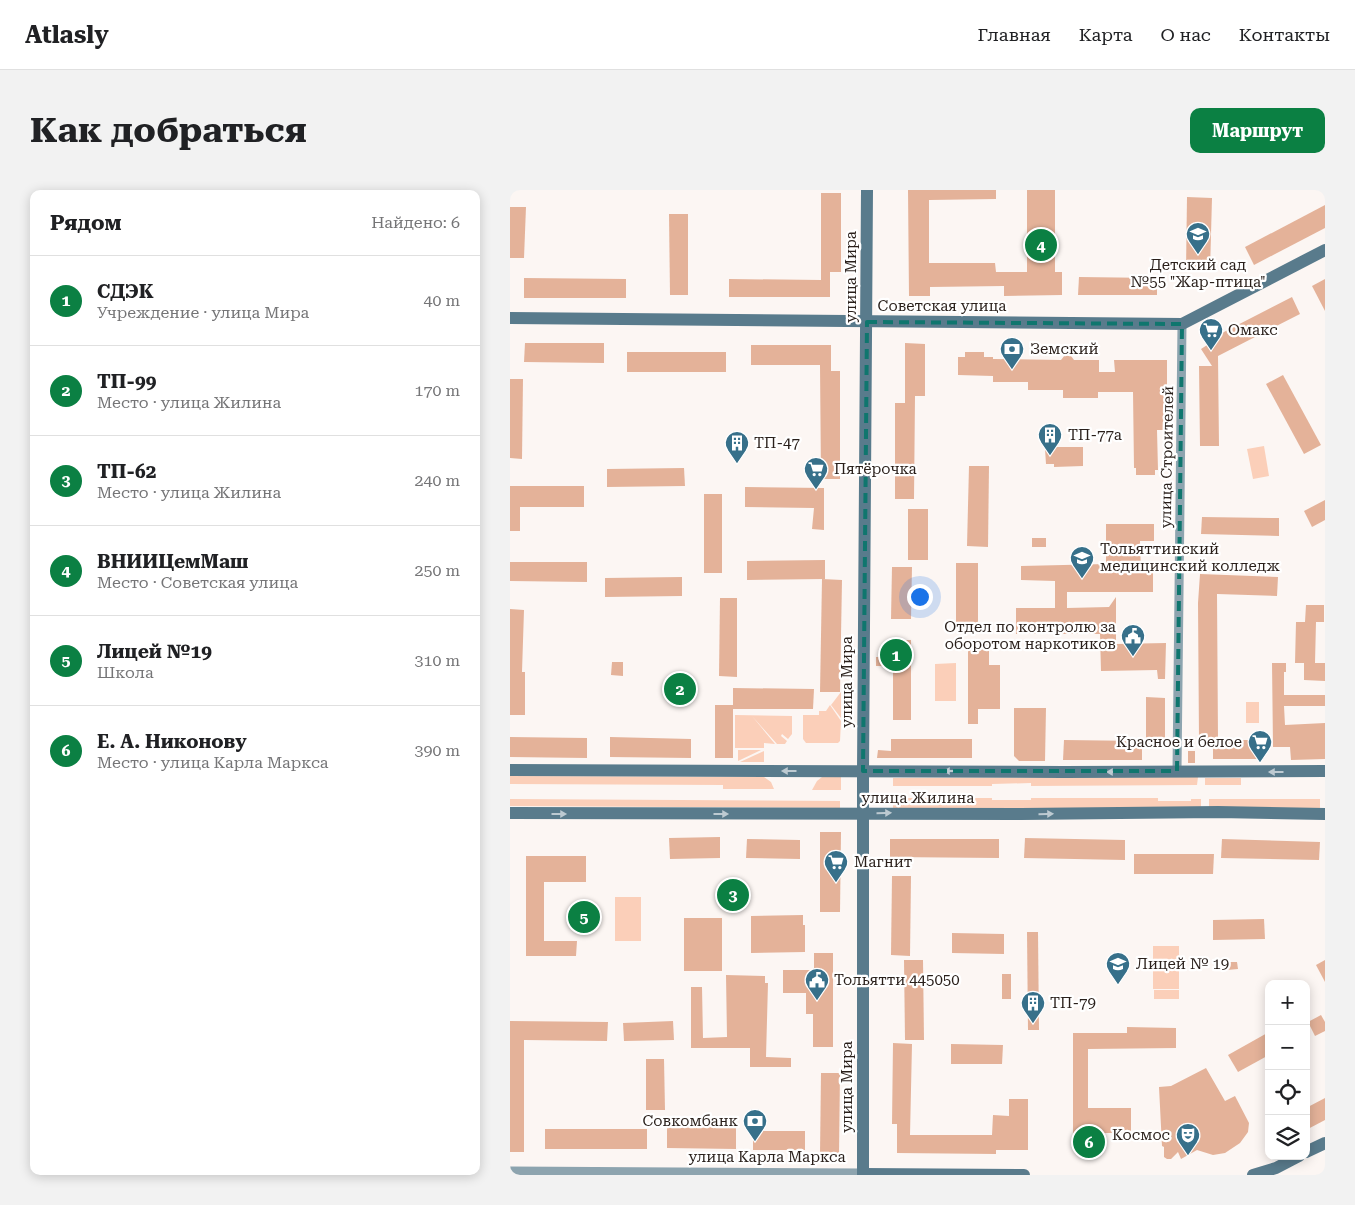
<!DOCTYPE html>
<html lang="ru">
<head>
<meta charset="utf-8">
<style>
	body { margin:0; font-family:"Roboto Serif",serif; background:#f2f2f2; color:#202124 }
	.controls { position:absolute; right:15px; bottom:15px; display:grid; overflow:hidden; border-radius:10px; box-shadow:0 2px 12px #0003 }
	.controls button { width:45px; height:45px; display:grid; place-items:center; padding:0; border:0; border-bottom:1px solid #e0e0e0; background:#fff; color:#202124; font:25px sans-serif }
	.you { position:absolute; left:409px; top:406px; width:18px; height:18px; margin:-12px; border:4px solid #fff; border-radius:50%; background:#1a73e8; box-shadow:0 0 0 8px #1a73e833 }
	.badge { display:grid; place-items:center; width:32px; height:32px; border-radius:50%; background:#0b8043; color:#fff; font-size:16px; font-weight:700 }
	.pin { position:absolute; translate:-50% -50%; border:2px solid #fff; box-shadow:0 1px 5px #0006 }
	.list { margin:0; padding:0; list-style:none }
	h2 { display:flex; justify-content:space-between; align-items:center; height:65px; margin:0; padding:0 20px; font-size:21px }
	h2 small { font-size:16px; font-weight:400; color:#757577 }
	.list li { display:grid; grid-template-columns:32px 1fr auto; gap:15px; align-items:center; box-sizing:border-box; height:90px; padding:0 20px; border-top:1px solid #e0e0e0 }
	.list b { display:block; font-size:19px; white-space:nowrap }
	.list p { margin:0; font-size:16px; white-space:nowrap; color:#757577 }
	.list em { font-size:16px; font-style:normal; color:#757577 }
	.icon { flex:none; width:28px; height:28px; fill:none; stroke:currentColor; stroke-width:2; stroke-linecap:round; stroke-linejoin:round }
	.map { position:relative; flex:none; width:815px; height:985px; overflow:hidden; border-radius:10px }
	header { display:flex; align-items:center; gap:30px; box-sizing:border-box; height:70px; padding:0 25px; background:#fff; border-bottom:1px solid #e0e0e0 }
	header strong { font-size:24px }
	nav { display:flex; gap:28px; margin-inline-start:auto; font-size:18px }
	.intro { display:flex; align-items:center; justify-content:space-between; box-sizing:border-box; height:120px; padding:0 30px }
	h1 { margin:0; font-size:35px }
	.button { padding:12px 22px; border-radius:10px; background:#0b8043; color:#fff; font-size:18px; font-weight:700 }
	main { display:flex; gap:30px; padding:0 30px }
	aside { flex:1; background:#fff; border-radius:10px; box-shadow:0 2px 12px #0003 }
	.map>svg:first-child { display:block }
</style>
</head>
<body>
<header>
<strong>Atlasly</strong>
<nav><a>Главная</a><a>Карта</a><a>О нас</a><a>Контакты</a></nav>
</header>
<div class="intro"><h1>Как добраться</h1><a class="button">Маршрут</a></div>
<main>
<aside>
<h2>Рядом<small>Найдено: 6</small></h2>
<ul class="list">
<li><span class="badge">1</span><div><b>СДЭК</b><p>Учреждение · улица Мира</p></div><em>40 m</em></li>
<li><span class="badge">2</span><div><b>ТП-99</b><p>Место · улица Жилина</p></div><em>170 m</em></li>
<li><span class="badge">3</span><div><b>ТП-62</b><p>Место · улица Жилина</p></div><em>240 m</em></li>
<li><span class="badge">4</span><div><b>ВНИИЦемМаш</b><p>Место · Советская улица</p></div><em>250 m</em></li>
<li><span class="badge">5</span><div><b>Лицей №19</b><p>Школа</p></div><em>310 m</em></li>
<li><span class="badge">6</span><div><b>Е. А. Никонову</b><p>Место · улица Карла Маркса</p></div><em>390 m</em></li>
</ul>
</aside>
<div class="map">
<svg width="815" height="985" viewBox="0 0 815 985">
	<rect width="100%" height="100%" fill="#fcf6f3"/>
	<g fill="#fbcfb9">
		<path d="M754,256L759,286L743,289L737,259Z"/>
		<path d="M446,473V511H425V474Z"/>
		<path d="M331,502V528L321,515Z"/>
		<rect x="736" y="512" width="13" height="21"/>
		<path d="M320,515L331,531L330,551L328,553H296L293,549V525H309V521H316Z"/>
		<path d="M225,525L282,526V544L278,549L272,544L271,546L277,551L275,554H267L242,526L265,554L254,553V558H225Z"/>
		<path d="M228,560H251L228,571Z"/>
		<path d="M254,561V572H230Z"/>
		<path d="M0,586L254,587L261,592L264,599H213V595L0,594Z"/>
		<path d="M312,587H331V600H302L307,591Z"/>
		<path d="M688,587L687,595L521,596V593L482,594V596H383V588Z"/>
		<rect x="695" y="588" width="36" height="7"/>
		<path d="M383,608H482V610H521V608H648V611H681V609H691V618H383Z"/>
		<path d="M0,609L330,611V618L0,616Z"/>
		<rect x="699" y="609" width="111" height="9"/>
		<rect x="105" y="707" width="26" height="44"/>
		<rect x="643" y="756" width="26" height="43"/>
		<rect x="644" y="800" width="25" height="9"/>
	</g>
	<g fill="#e4b299">
		<path d="M398,0H486V9L419,10V73H485L486,82H517V0H545V82H552V105L494,106V96L420,97V106H399Z"/>
		<path d="M311,3H331V82H320V107H219V89L311,90Z"/>
		<path d="M677,7L702,8L700,81H676Z"/>
		<path d="M815,15V38L744,75L735,57Z"/>
		<path d="M0,17H16L14,68H0Z"/>
		<path d="M159,24H178V105H160Z"/>
		<path d="M569,87L647,88V105H568Z"/>
		<path d="M14,88L116,89V108H14Z"/>
		<path d="M815,89V121L802,96Z"/>
		<path d="M782,107L790,124L708,166L709,256H690L689,176H702L691,159L711,146L710,144Z"/>
		<path d="M15,153H94V173L14,172Z"/>
		<path d="M395,153L415,154V206H405L404,309H385V213H395Z"/>
		<path d="M241,155H321V181H330V289H311L310,175H241Z"/>
		<rect x="117" y="162" width="99" height="20"/>
		<path d="M455,162H474V167H483V169L551,170L555,165L561,166L564,170H589V182H605L604,170H657V240H647L648,280H645V285H626V278H624L623,202H588V208H553V200H518V192H483V186L448,185V167H455Z"/>
		<path d="M773,185L811,255L794,264L756,194Z"/>
		<path d="M0,189H13L12,269L0,268Z"/>
		<path d="M544,257H573V276L544,277V274H536L535,259H544Z"/>
		<path d="M459,276H479L478,357L457,356Z"/>
		<path d="M174,278L175,296L97,297V279Z"/>
		<path d="M0,296H74V317H10V341H0Z"/>
		<path d="M235,297L314,298V340L302,339L304,318L235,317Z"/>
		<rect x="194" y="304" width="18" height="79"/>
		<path d="M815,310V330L802,337L794,321Z"/>
		<rect x="398" y="319" width="20" height="51"/>
		<path d="M692,327L769,328V346L691,344Z"/>
		<path d="M596,334H644V351H630L631,383H643V402H557V418L599,417L606,407V454L656,453L655,489H648L647,480L591,481L590,444H506V418H545V391L511,390V376L596,374Z"/>
		<rect x="522" y="348" width="14" height="9"/>
		<path d="M315,370V389L237,390V371Z"/>
		<path d="M0,372H77V392L0,391Z"/>
		<rect x="446" y="373" width="22" height="60"/>
		<path d="M382,377H402L401,429H381Z"/>
		<path d="M690,384L768,387L767,406L707,404L708,550H689L688,413Z"/>
		<path d="M172,387V406L95,407V388Z"/>
		<path d="M312,389L332,390L330,502H310Z"/>
		<path d="M210,408H227V487L209,486Z"/>
		<path d="M796,415H814V432H806L805,473H815V491L794,490V473H785L786,432H795Z"/>
		<path d="M0,419L14,420L12,482H15V525H0Z"/>
		<path d="M383,450H401V530H383V476H366V467H383Z"/>
		<path d="M458,454H479V475H490V519H468V534H458Z"/>
		<path d="M102,472H113V486L101,485Z"/>
		<path d="M762,473H776V482H774V505H815V516H774L775,535L815,533V569L781,570L780,557H763Z"/>
		<path d="M223,498L304,499L303,519H223Z"/>
		<path d="M636,507L655,508V558H636Z"/>
		<rect x="205" y="515" width="18" height="53"/>
		<path d="M504,518H536L535,571H509L504,566Z"/>
		<path d="M0,547L77,548V568L0,567Z"/>
		<path d="M100,547L181,549V568L100,567Z"/>
		<path d="M381,549H462V568H367L368,560L381,561Z"/>
		<path d="M554,550L632,551V570H553Z"/>
		<rect x="703" y="550" width="51" height="19"/>
		<rect x="678" y="561" width="7" height="12"/>
		<path d="M310,642H331L330,722H310Z"/>
		<path d="M210,647V668L160,669L159,648Z"/>
		<path d="M515,648L615,650V670L514,668Z"/>
		<path d="M237,649L290,650V669L236,668Z"/>
		<path d="M380,649H489V668L380,667Z"/>
		<path d="M712,649L810,652L809,670L711,668Z"/>
		<path d="M624,664H704L703,684H624Z"/>
		<path d="M16,666H76V692H34V751H67L66,766H16Z"/>
		<path d="M382,686H401L400,766L381,765Z"/>
		<path d="M216,699L231,700V710H216Z"/>
		<path d="M293,725V735H295V762L241,763V726Z"/>
		<rect x="174" y="728" width="38" height="53"/>
		<path d="M754,729L755,749L703,750V730Z"/>
		<path d="M517,742H528L529,840H518Z"/>
		<path d="M442,743L494,744V764L442,763Z"/>
		<path d="M304,763H323V857H303V824H296V803H273V780H304Z"/>
		<path d="M394,770H413L414,850H395Z"/>
		<path d="M815,770V792L806,775Z"/>
		<path d="M717,772H727L728,779L717,780Z"/>
		<rect x="492" y="784" width="9" height="25"/>
		<path d="M216,785L255,786V793H258L256,867L281,868V877H240V858H181V797H192L193,848L217,847Z"/>
		<path d="M811,825L815,832V841L805,846L798,832Z"/>
		<path d="M0,831L98,832L97,851L14,850V962H0Z"/>
		<path d="M163,831L164,850L114,851L113,833Z"/>
		<path d="M617,837L666,838V858L578,859V918H621V943H563V843H617Z"/>
		<path d="M759,842V865L728,882L718,865Z"/>
		<path d="M383,853L402,854L400,945H482L483,925L499,926V909H518V960H486V964L387,963V934H382Z"/>
		<path d="M441,854L493,855L492,874H441Z"/>
		<path d="M136,869H154L155,920H136Z"/>
		<path d="M696,878L715,911L725,906L739,933L738,942L730,953L715,963L703,965L687,960L671,969L668,962L661,969H657L654,967V957L652,956L649,897L661,896Z"/>
		<path d="M311,883H330L329,965L310,964Z"/>
		<path d="M815,908V930L796,940V918Z"/>
		<path d="M157,937H226V959L157,958Z"/>
		<rect x="35" y="939" width="102" height="20"/>
		<rect x="243" y="941" width="52" height="19"/>
	</g>
	<g fill="none" stroke-linecap="round" stroke-linejoin="round">
		<path stroke="#8da4af" stroke-width="9" d="M667,581L672,134"/>
		<path stroke="#8da4af" stroke-width="11" d="M0,982L353,984"/>
		<g stroke="#597b8c" stroke-width="12">
			<path d="M0,128L672,134L815,60"/>
			<path d="M0,580L553,582L815,581"/>
			<path d="M0,623L511,624L708,622L815,624"/>
			<path d="M796,962L815,953"/>
			<path d="M353,984L514,985"/>
			<path d="M353,985V581L357,0"/>
			<path d="M743,985L766,978L789,966"/>
		</g>
	</g>
	<defs><path id="oneway-solid" d="M-6-.8H1V-3.2L6.5 0L1 3.2V.8H-6Z" transform="scale(1.25)"/></defs>
	<g fill="#bdcad1">
		<use href="#oneway-solid" transform="translate(279 581) rotate(-180)"/>
		<use href="#oneway-solid" transform="translate(441 581) rotate(180)"/>
		<use href="#oneway-solid" transform="translate(604 582) rotate(180)"/>
		<use href="#oneway-solid" transform="translate(766 582) rotate(180)"/>
		<use href="#oneway-solid" transform="translate(374 623) rotate(-1)"/>
		<use href="#oneway-solid" transform="translate(49 624)"/>
		<use href="#oneway-solid" transform="translate(211 624)"/>
		<use href="#oneway-solid" transform="translate(536 624) rotate(-1)"/>
	</g>
	<path fill="none" stroke="#0f766e" stroke-width="4" stroke-dasharray="10 6" stroke-linejoin="round" d="M357,132L672,134L667,581H353Z"/>
	<defs>
		<g id="school-pin" transform="scale(1.25)"><path d="M0 17L-7.5 6A9.5 9.5 0 1 1 7.5 6Z" fill="#37708a" stroke="#fff"/><path d="M0-5L7-2L0 1L-7-2ZM-4 1L0 2.5L4 1V4Q0 6-4 4Z" fill="#fff"/></g>
		<g id="supermarket-pin" transform="scale(1.25)"><path d="M0 17L-7.5 6A9.5 9.5 0 1 1 7.5 6Z" fill="#37708a" stroke="#fff"/><path d="M-6-5.5h2.5l.6 2H6L4.5 2H-2.5L-4.4-4H-6ZM-1.5 3.2a1.3 1.3 0 1 0 .1 0ZM3 3.2a1.3 1.3 0 1 0 .1 0Z" fill="#fff"/></g>
		<g id="bank-pin" transform="scale(1.25)"><path d="M0 17L-7.5 6A9.5 9.5 0 1 1 7.5 6Z" fill="#37708a" stroke="#fff"/><path d="M-6-4H6V4H-6ZM0-2.3a2.3 2.3 0 1 0 0 4.6a2.3 2.3 0 1 0 0-4.6Z" fill="#fff"/></g>
		<g id="building-pin" transform="scale(1.25)"><path d="M0 17L-7.5 6A9.5 9.5 0 1 1 7.5 6Z" fill="#37708a" stroke="#fff"/><path d="M-4-6H4V6H1V3H-1V6H-4ZM-2.5-4.3h1.7v1.8h-1.7ZM.8-4.3h1.7v1.8H.8ZM-2.5-1h1.7V.8h-1.7ZM.8-1h1.7V.8H.8Z" fill="#fff"/></g>
		<g id="university-pin" transform="scale(1.25)"><path d="M0 17L-7.5 6A9.5 9.5 0 1 1 7.5 6Z" fill="#37708a" stroke="#fff"/><path d="M0-5L7-2L0 1L-7-2ZM-4 1L0 2.5L4 1V4Q0 6-4 4Z" fill="#fff"/></g>
		<g id="civic-pin" transform="scale(1.25)"><path d="M0 17L-7.5 6A9.5 9.5 0 1 1 7.5 6Z" fill="#37708a" stroke="#fff"/><path d="M-.6-6.5H3V-4.5H.6V-3L4-1V1h2V6H-6V1h2V-1L-.6-3ZM-1.2 2.5V6h2.4V2.5Z" fill="#fff"/></g>
		<g id="theatre-pin" transform="scale(1.25)"><path d="M0 17L-7.5 6A9.5 9.5 0 1 1 7.5 6Z" fill="#37708a" stroke="#fff"/><path d="M-5-5.5Q0-4 5-5.5V0Q5 5 0 6Q-5 5-5 0ZM-3.3-2.5H-1v1.5H-3.3ZM1-2.5H3.3v1.5H1ZM-2.8 1Q0 5.5 2.8 1Z" fill="#fff"/></g>
	</defs>
	<g fill-rule="evenodd">
		<use href="#school-pin" x="688" y="44"/>
		<use href="#supermarket-pin" x="701" y="140"/>
		<use href="#bank-pin" x="502" y="159"/>
		<use href="#building-pin" x="540" y="245"/>
		<use href="#building-pin" x="227" y="253"/>
		<use href="#supermarket-pin" x="306" y="279"/>
		<use href="#university-pin" x="572" y="368"/>
		<use href="#civic-pin" x="623" y="446"/>
		<use href="#supermarket-pin" x="750" y="552"/>
		<use href="#supermarket-pin" x="326" y="672"/>
		<use href="#school-pin" x="608" y="774"/>
		<use href="#civic-pin" x="307" y="790"/>
		<use href="#building-pin" x="523" y="813"/>
		<use href="#bank-pin" x="245" y="931"/>
		<use href="#theatre-pin" x="678" y="945"/>
	</g>
	<g text-anchor="middle" stroke-width="4.5" stroke-linejoin="round" paint-order="stroke">
		<g font-size="15" fill="#291f1a" stroke="#fff" text-anchor="start">
			<text x="688" y="80" text-anchor="middle">Детский сад<tspan x="688" dy="17">№55 "Жар-птица"</tspan></text>
			<text x="718" y="145">Омакс</text>
			<text x="520" y="164">Земский</text>
			<text x="558" y="250">ТП-77а</text>
			<text x="244" y="258">ТП-47</text>
			<text x="324" y="284">Пятёрочка</text>
			<text x="590" y="364">Тольяттинский<tspan x="590" dy="17">медицинский колледж</tspan></text>
			<text x="606" y="442" text-anchor="end">Отдел по контролю за<tspan x="606" dy="17">оборотом наркотиков</tspan></text>
			<text x="732" y="557" text-anchor="end">Красное и белое</text>
			<text x="344" y="677">Магнит</text>
			<text x="626" y="779">Лицей № 19</text>
			<text x="324" y="795">Тольятти 445050</text>
			<text x="540" y="818">ТП-79</text>
			<text x="228" y="936" text-anchor="end">Совкомбанк</text>
			<text x="660" y="950" text-anchor="end">Космос</text>
		</g>
		<g font-size="15" fill="#291f1a" stroke="#fff">
			<text transform="translate(341 87) rotate(-90)" y="5">улица Мира</text>
			<text x="432" y="121">Советская улица</text>
			<text transform="translate(657 267) rotate(-89)" y="5">улица Строителей</text>
			<text transform="translate(337 492) rotate(-90)" y="5">улица Мира</text>
			<text x="408" y="613">улица Жилина</text>
			<text transform="translate(337 897) rotate(-90)" y="5">улица Мира</text>
			<text x="257" y="972">улица Карла Маркса</text>
		</g>
	</g>
</svg>
<div class="controls">
<button>+</button>
<button>−</button>
<button><svg class="icon" aria-label="locate" viewBox="0 0 24 24"><circle cx="12" cy="12" r="6"/><path d="M12 2v4M12 18v4M2 12h4M18 12h4"/></svg></button>
<button><svg class="icon" aria-label="layers" viewBox="0 0 24 24"><path d="M12 4l9 5-9 5-9-5zM3 14l9 5 9-5"/></svg></button>
</div>
<div class="you"></div>
<div class="pin badge" style="left:386px;top:465px">1</div>
<div class="pin badge" style="left:170px;top:499px">2</div>
<div class="pin badge" style="left:223px;top:705px">3</div>
<div class="pin badge" style="left:531px;top:55px">4</div>
<div class="pin badge" style="left:74px;top:727px">5</div>
<div class="pin badge" style="left:579px;top:952px">6</div>
</div>
</main>
</body>
</html>
